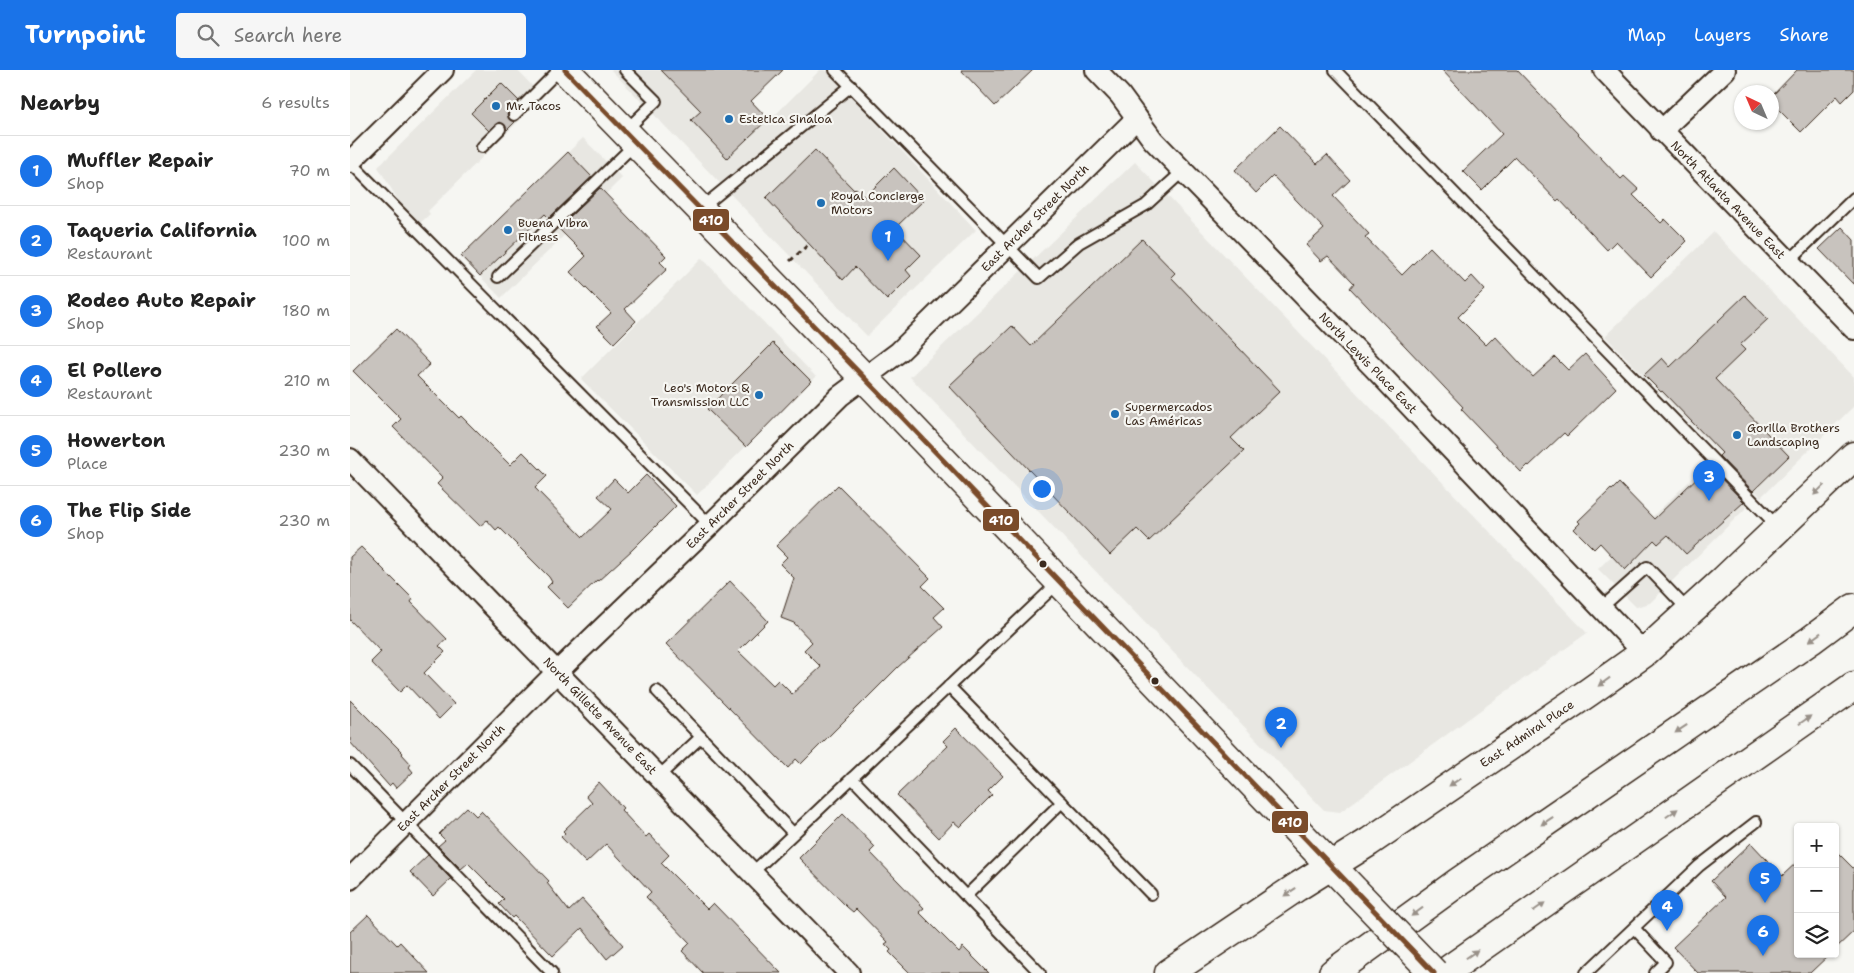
<!DOCTYPE html>
<html lang="en">
<head>
<meta charset="utf-8">
<style>
	body { margin:0; font-family:"Shantell Sans",sans-serif; background:#f6f6f6; color:#222 }
	.controls { position:absolute; right:15px; bottom:15px; display:grid; overflow:hidden; border-radius:5px; box-shadow:0 1px 4px #0004 }
	.controls button { width:45px; height:45px; display:grid; place-items:center; padding:0; border:0; border-bottom:1px solid #e0e0e0; background:#fff; color:#222; font:25px sans-serif }
	.compass { position:absolute; left:1384px; top:15px; width:45px; height:45px; border-radius:50%; background:#fff; box-shadow:0 1px 4px #0004; rotate:316deg }
	.you { position:absolute; left:691px; top:418px; width:18px; height:18px; margin:-12px; border:4px solid #fff; border-radius:50%; background:#1a73e8; box-shadow:0 0 0 8px #1a73e833 }
	.badge { display:grid; place-items:center; width:32px; height:32px; border-radius:50%; background:#1a73e8; color:#fff; font-size:16px; font-weight:700 }
	.pin { position:absolute; translate:-50% -41px; filter:drop-shadow(0 1px 2px #0008) }
	.pin::after { content:''; position:absolute; top:26px; width:18px; height:15px; background:inherit; clip-path:polygon(0 0,100% 0,50% 100%) }
	.list { margin:0; padding:0; list-style:none }
	h2 { display:flex; justify-content:space-between; align-items:center; height:65px; margin:0; padding:0 20px; font-size:21px }
	h2 small { font-size:16px; font-weight:400; color:#767676 }
	.list li { display:grid; grid-template-columns:32px 1fr auto; gap:15px; align-items:center; box-sizing:border-box; height:70px; padding:0 20px; border-top:1px solid #e0e0e0 }
	.list b { display:block; font-size:19px; white-space:nowrap }
	.list p { margin:0; font-size:16px; white-space:nowrap; color:#767676 }
	.list em { font-size:16px; font-style:normal; color:#767676 }
	.icon { flex:none; width:28px; height:28px; fill:none; stroke:currentColor; stroke-width:2; stroke-linecap:round; stroke-linejoin:round }
	.map { position:relative; flex:none; width:1504px; height:903px; overflow:hidden }
	header { display:flex; align-items:center; gap:30px; box-sizing:border-box; height:70px; padding:0 25px; background:#1a73e8; color:#fff }
	header strong { font-size:24px }
	nav { display:flex; gap:28px; margin-inline-start:auto; font-size:18px }
	.search { width:350px; height:45px; background:#f6f6f6; display:flex; align-items:center; gap:12px; box-sizing:border-box; padding:0 18px; border-radius:5px; color:#767676; font-size:19px }
	main { display:flex }
	aside { flex:1; background:#fff }
	.map>svg:first-child { display:block }
</style>
</head>
<body>
<header>
<strong>Turnpoint</strong>
<div class="search"><svg class="icon" aria-label="search" viewBox="0 0 24 24"><circle cx="10" cy="10" r="6"/><path d="M15 15l6 6"/></svg>Search here</div>
<nav><a>Map</a><a>Layers</a><a>Share</a></nav>
</header>
<main>
<aside>
<h2>Nearby<small>6 results</small></h2>
<ul class="list">
<li><span class="badge">1</span><div><b>Muffler Repair</b><p>Shop</p></div><em>70 m</em></li>
<li><span class="badge">2</span><div><b>Taqueria California</b><p>Restaurant</p></div><em>100 m</em></li>
<li><span class="badge">3</span><div><b>Rodeo Auto Repair</b><p>Shop</p></div><em>180 m</em></li>
<li><span class="badge">4</span><div><b>El Pollero</b><p>Restaurant</p></div><em>210 m</em></li>
<li><span class="badge">5</span><div><b>Howerton</b><p>Place</p></div><em>230 m</em></li>
<li><span class="badge">6</span><div><b>The Flip Side</b><p>Shop</p></div><em>230 m</em></li>
</ul>
</aside>
<div class="map">
<svg width="1504" height="903" viewBox="0 0 1504 903">
	<rect width="100%" height="100%" fill="#f6f6f2"/>
	<filter id="ink" filterUnits="userSpaceOnUse"><feTurbulence type="fractalNoise" baseFrequency=".02" numOctaves="2"/><feDisplacementMap in="SourceGraphic" scale="10" xChannelSelector="R" yChannelSelector="G"/><feConvolveMatrix kernelMatrix="1 2 1 2 8 2 1 2 1" color-interpolation-filters="sRGB"/></filter>
	<g filter="url(#ink)">
		<g fill="#e8e7e2">
			<path d="M126,0H167L193,27L78,141L80,144L69,154L53,138L28,97Z"/>
			<path d="M261,0H388L380,9L420,50L470,0H476L626,160L517,266Z"/>
			<path d="M233,68L272,108L151,228L110,186Z"/>
			<path d="M785,92L1237,563L990,742L974,740L560,307Z"/>
			<path d="M1364,162L1504,307V336L1411,427L1255,266Z"/>
			<path d="M352,188L466,307L347,425L231,309Z"/>
			<path d="M1358,393L1399,435L1300,533L1286,537L1248,499Z"/>
		</g>
		<g fill="#c8c3be" stroke="#3b2a1e">
			<path d="M311,0H433L401,31L418,49L377,88L341,50L351,41Z"/>
			<path d="M611,0H683L645,36Z"/>
			<path d="M1092,0H1167L1271,109L1274,106L1289,120L1283,125L1311,153L1315,149L1337,171L1301,207L1266,171L1257,180L1209,129L1207,131L1165,87L1132,120L1113,101L1152,64Z"/>
			<path d="M1447,0H1504V20L1492,32L1487,26L1451,62L1422,33V26Z"/>
			<path d="M151,13L169,31L157,44L160,50L165,52L157,60L155,55L149,52L139,61L121,43Z"/>
			<path d="M930,56L967,94L977,85L1000,110L983,126L1019,164L1015,167L1052,205L1080,177L1115,213L1122,206L1135,220L1108,247L1136,275L1145,266L1183,307L1205,287L1218,300L1235,284L1266,318L1217,366L1214,363L1179,396L1178,395L1171,402L1111,339L1113,337L1000,218L1004,213L978,186L971,191L956,175L974,159L923,106L906,123L885,100Z"/>
			<path d="M465,80L504,120L506,118L515,127L544,98L574,130L545,158L571,185L556,200L561,206L537,230L505,197L493,210L416,128Z"/>
			<path d="M218,82L242,107L199,148L195,144L130,206L111,186Z"/>
			<path d="M250,118L316,186L310,192L317,199L275,239L286,251L264,273L247,256L261,243L220,202L236,186L208,158Z"/>
			<path d="M1492,157L1504,170V215L1469,179Z"/>
			<path d="M792,169L825,203L821,207L930,321L881,368L894,381L799,471L787,459L760,485L599,316L662,256L681,276Z"/>
			<path d="M1395,225L1418,249L1390,275L1395,280L1365,309L1439,386L1403,421L1369,386L1372,383L1312,321L1311,322L1294,305L1312,288L1320,297Z"/>
			<path d="M46,259L80,294L67,306L109,348L111,346L160,395L173,382L197,406L185,418L233,467L262,439L248,426L264,409L278,423L296,405L326,436L282,480L248,511L247,510L218,538L197,517L202,512L199,507L149,457L146,460L137,450L130,456L87,414L93,408L43,357L51,349L3,301Z"/>
			<path d="M423,273L461,311L396,377L357,339Z"/>
			<path d="M1359,396L1394,432L1336,484L1318,465L1308,474L1304,470L1275,500L1250,473L1244,479L1224,459L1230,453L1228,451L1261,419L1262,420L1269,413L1304,449Z"/>
			<path d="M488,415L580,508L572,516L594,538L584,547L593,557L548,597L451,694L446,689L438,698L316,574L380,511L418,551L388,581L423,615L428,610L442,624L471,597L454,580L462,572L444,553L431,548L444,508L430,494L437,487L426,476Z"/>
			<path d="M11,477L63,529L61,532L97,569L89,576L95,582L74,603L104,634L89,649L57,615L50,622L21,592L31,582L0,550V487Z"/>
			<path d="M0,630L53,683L52,684L61,694L59,697L63,702L46,718L42,713L39,716L0,672Z"/>
			<path d="M606,658L653,706L638,721L642,725L610,757L604,752L589,768L547,725L598,676L593,671Z"/>
			<path d="M249,712L273,738L271,740L296,767L299,764L319,785L311,793L357,839L363,833L431,903H353L332,881L340,873L296,827L301,822L256,774L236,793L211,767L215,763L213,761L242,733L236,726Z"/>
			<path d="M117,737L126,746L131,741L169,780L199,811L197,813L219,841L232,829L273,875L257,889L232,858L203,886L164,846L162,848L149,834L154,829L118,793L111,799L88,776L95,770L89,764Z"/>
			<path d="M493,744L525,777L520,782L574,838L569,842L609,882L613,877L639,903H560L539,882L541,880L535,874L538,872L506,839L503,842L497,837L449,788Z"/>
			<path d="M1401,773L1432,806L1448,791V884H1480L1460,903H1348L1323,877L1376,827L1361,811Z"/>
			<path d="M1485,780L1504,799V861L1485,879Z"/>
			<path d="M78,785L101,809L83,826L60,802Z"/>
			<path d="M18,845L47,875L50,872L79,903H0V862Z"/>
		</g>
		<g fill="none" stroke-linecap="round" stroke-linejoin="round">
			<g stroke="#3b2a1e" stroke-width="14">
				<g id="service">
					<path d="M485,0L689,208L729,173L796,135L833,101"/>
					<path d="M985,0L1428,457"/>
					<path d="M164,45L209,0"/>
					<path d="M275,61L306,31L275,0"/>
					<path d="M132,77L150,59"/>
					<path d="M0,92L360,455"/>
					<path d="M350,139L501,16"/>
					<path d="M1438,192L1504,128"/>
					<path d="M148,207L285,74"/>
					<path d="M1251,538L1297,497L1338,540"/>
					<path d="M599,616L801,824"/>
					<path d="M307,621L443,763"/>
					<path d="M0,695L202,903"/>
					<path d="M309,706L351,667"/>
					<path d="M502,708L690,903"/>
					<path d="M402,803L709,512"/>
					<path d="M616,826L712,732"/>
					<path d="M1284,858L1316,892L1305,903"/>
					<path d="M1236,903L1349,796L1406,752"/>
				</g>
			</g>
			<g stroke="#3b2a1e" stroke-width="24">
				<g id="minor">
					<path d="M746,0L770,25L803,70L1024,298L1294,583"/>
					<path d="M1254,0L1504,259"/>
					<path d="M1311,61L1375,0"/>
					<path d="M0,92L93,0"/>
					<path d="M0,389L499,903"/>
					<path d="M0,809L207,602L360,455L478,338L490,326L549,282L787,48"/>
				</g>
			</g>
			<g stroke="#3b2a1e" stroke-width="31">
				<g id="secondary">
					<path d="M215,0L528,322L1005,821"/>
					<path d="M819,903L947,817L1019,772L1239,622L1294,583L1374,510L1504,386"/>
				</g>
			</g>
			<g stroke="#3b2a1e" stroke-width="31">
				<g id="motorway">
					<path d="M983,903L1107,813L1461,570L1504,538"/>
					<path d="M1094,903L1504,616"/>
				</g>
			</g>
			<path stroke="#3b2a1e" stroke-width="3" stroke-dasharray="5 4" stroke-linecap="butt" d="M440,191L459,174"/>
			<use href="#service" stroke="#f6f6f2" stroke-width="10"/>
			<use href="#minor" stroke="#f6f6f2" stroke-width="20"/>
			<use href="#secondary" stroke="#f6f6f2" stroke-width="28"/>
			<use href="#motorway" stroke="#f6f6f2" stroke-width="28"/>
			<g stroke="#3b2a1e" stroke-width="31" stroke-linecap="butt">
				<path id="secondary-bridge" d="M1005,821L1084,903"/>
			</g>
			<use href="#secondary-bridge" stroke="#f6f6f2" stroke-width="28"/>
			<g stroke="#f6f6f2" stroke-width="9">
				<path id="bus-1" d="M215,0L528,322L1084,903"/>
			</g>
			<use href="#bus-1" stroke="#7a4b2a" stroke-width="5"/>
		</g>
		<defs><path id="oneway-solid" d="M-6-.8H1V-3.2L6.5 0L1 3.2V.8H-6Z" transform="scale(1.25)"/></defs>
		<g fill="#989088">
			<use href="#oneway-solid" transform="translate(1469 420) rotate(136)"/>
			<use href="#oneway-solid" transform="translate(1465 567) rotate(144)"/>
			<use href="#oneway-solid" transform="translate(1254 612) rotate(144)"/>
			<use href="#oneway-solid" transform="translate(1455 650) rotate(-35)"/>
			<use href="#oneway-solid" transform="translate(1331 659) rotate(146)"/>
			<use href="#oneway-solid" transform="translate(1105 712) rotate(146)"/>
			<use href="#oneway-solid" transform="translate(1322 743) rotate(-35)"/>
			<use href="#oneway-solid" transform="translate(1197 751) rotate(146)"/>
			<use href="#oneway-solid" transform="translate(940 822) rotate(146)"/>
			<use href="#oneway-solid" transform="translate(1189 837) rotate(-35)"/>
			<use href="#oneway-solid" transform="translate(1067 842) rotate(144)"/>
			<use href="#oneway-solid" transform="translate(1122 884) rotate(-35)"/>
		</g>
	</g>
	<g fill="#1f6fb2" stroke="#f6f6f2" stroke-width="2">
		<circle cx="146" cy="36" r="5"/>
		<circle cx="379" cy="49" r="5"/>
		<circle cx="471" cy="133" r="5"/>
		<circle cx="158" cy="160" r="5"/>
		<circle cx="409" cy="325" r="5"/>
		<circle cx="765" cy="344" r="5"/>
		<circle cx="1387" cy="365" r="5"/>
	</g>
	<g fill="#3b2a1e" stroke="#f6f6f2" stroke-width="2">
		<circle cx="693" cy="494" r="4.5"/>
		<circle cx="805" cy="611" r="4.5"/>
	</g>
	<g text-anchor="middle" stroke-width="4.5" stroke-linejoin="round" paint-order="stroke">
		<g font-size="12" fill="#3b2a1e" stroke="#f6f6f2" text-anchor="start">
			<text x="156" y="40">Mr. Tacos</text>
			<text x="389" y="53">Estetica Sinaloa</text>
			<text x="481" y="130">Royal Concierge<tspan x="481" dy="14">Motors</tspan></text>
			<text x="168" y="157">Buena Vibra<tspan x="168" dy="14">Fitness</tspan></text>
			<text x="399" y="322" text-anchor="end">Leo's Motors &amp;<tspan x="399" dy="14">Transmission LLC</tspan></text>
			<text x="775" y="341">Supermercados<tspan x="775" dy="14">Las Américas</tspan></text>
			<text x="1397" y="362">Gorilla Brothers<tspan x="1397" dy="14">Landscaping</tspan></text>
		</g>
		<g font-size="12" fill="#3b2a1e" stroke="#f6f6f2">
			<text transform="translate(1378 130) rotate(46)" y="4">North Atlanta Avenue East</text>
			<text transform="translate(685 148) rotate(-45)" y="4">East Archer Street North</text>
			<text transform="translate(1018 293) rotate(46)" y="4">North Lewis Place East</text>
			<text transform="translate(390 425) rotate(-45)" y="4">East Archer Street North</text>
			<text transform="translate(250 646) rotate(46)" y="4">North Gillette Avenue East</text>
			<text transform="translate(1177 664) rotate(-34)" y="4">East Admiral Place</text>
			<text transform="translate(101 708) rotate(-45)" y="4">East Archer Street North</text>
		</g>
	</g>
	<g stroke="#f6f6f2" stroke-width="2">
		<rect x="342" y="138" width="38" height="24" rx="5" fill="#7a4b2a"/>
		<rect x="632" y="438" width="38" height="24" rx="5" fill="#7a4b2a"/>
		<rect x="921" y="740" width="38" height="24" rx="5" fill="#7a4b2a"/>
	</g>
	<g font-size="14" text-anchor="middle" font-weight="bold" fill="#fff">
		<text x="361" y="155">410</text>
		<text x="651" y="455">410</text>
		<text x="940" y="757">410</text>
	</g>
</svg>
<div class="controls">
<button>+</button>
<button>−</button>
<button><svg class="icon" aria-label="layers" viewBox="0 0 24 24"><path d="M12 4l9 5-9 5-9-5zM3 14l9 5 9-5"/></svg></button>
</div>
<svg class="compass" viewBox="-18 -18 36 36"><path d="M0-13l5 13h-10z" fill="#e53935"/><path d="M0 13l5-13h-10z" fill="#767676"/></svg>
<div class="you"></div>
<div class="pin badge" style="left:538px;top:191px">1</div>
<div class="pin badge" style="left:931px;top:678px">2</div>
<div class="pin badge" style="left:1359px;top:431px">3</div>
<div class="pin badge" style="left:1317px;top:861px">4</div>
<div class="pin badge" style="left:1415px;top:833px">5</div>
<div class="pin badge" style="left:1413px;top:886px">6</div>
</div>
</main>
</body>
</html>
